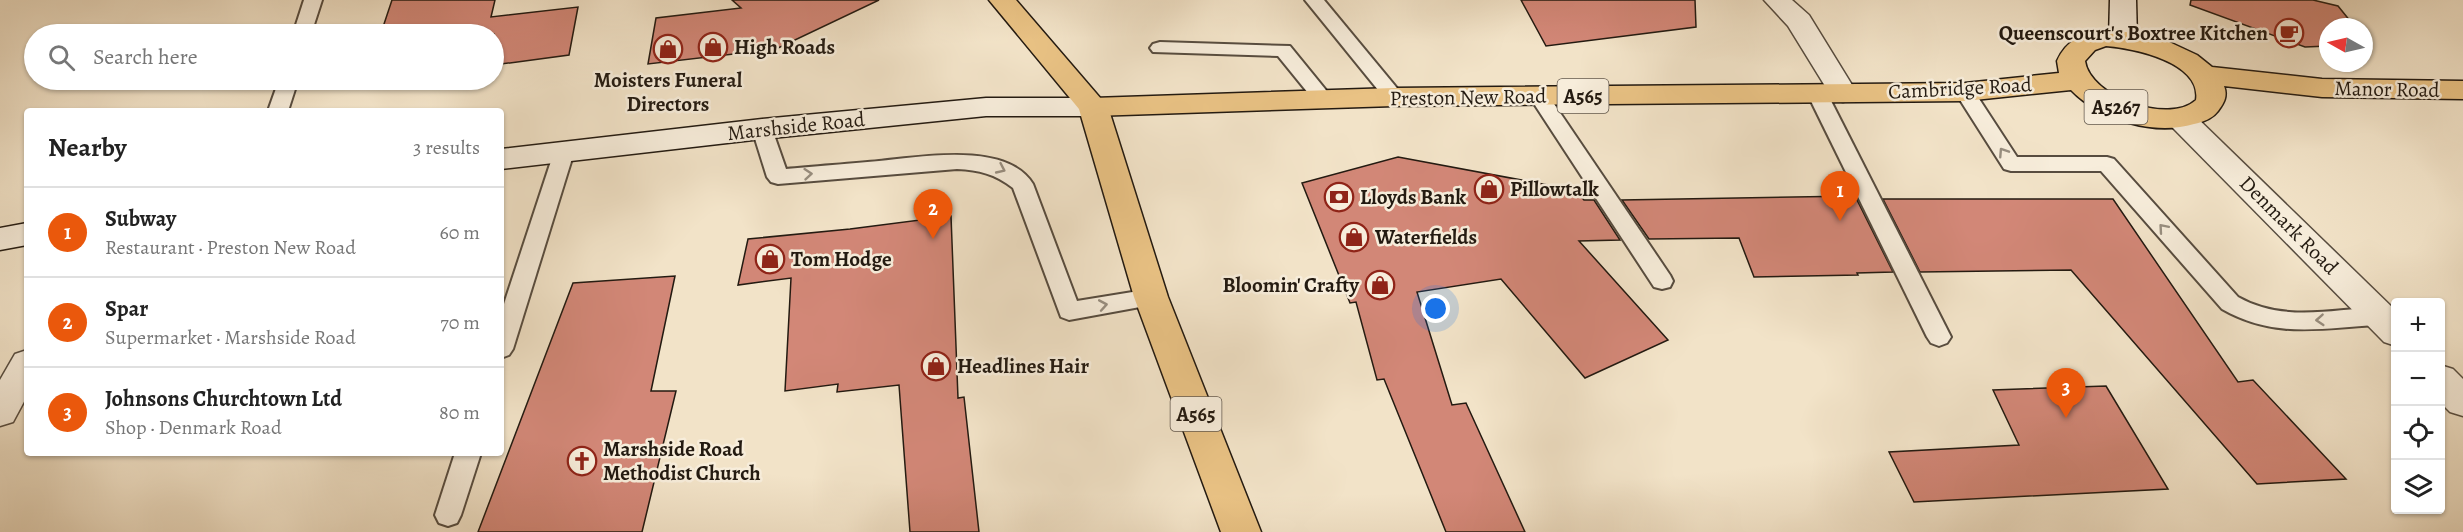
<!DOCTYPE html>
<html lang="en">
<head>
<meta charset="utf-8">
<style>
	body { margin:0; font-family:Alegreya,serif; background:#f2f2f2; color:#222 }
	.controls { position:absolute; right:18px; bottom:18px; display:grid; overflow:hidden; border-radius:6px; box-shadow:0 2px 4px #0004 }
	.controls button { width:54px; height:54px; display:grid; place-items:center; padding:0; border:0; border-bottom:2px solid #e0e0e0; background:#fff; color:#222; font:30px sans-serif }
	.compass { position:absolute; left:2319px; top:18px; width:54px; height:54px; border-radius:50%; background:#fff; box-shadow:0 2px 4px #0004; rotate:278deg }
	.you { position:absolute; left:1436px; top:309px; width:21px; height:21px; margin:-15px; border:4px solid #fff; border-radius:50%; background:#1a73e8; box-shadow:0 0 0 9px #1a73e833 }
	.badge { display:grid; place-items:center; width:39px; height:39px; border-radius:50%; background:#ea580c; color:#fff; font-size:20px; font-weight:700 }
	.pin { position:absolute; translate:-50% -50px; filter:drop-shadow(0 2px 3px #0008) }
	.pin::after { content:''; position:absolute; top:32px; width:21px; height:18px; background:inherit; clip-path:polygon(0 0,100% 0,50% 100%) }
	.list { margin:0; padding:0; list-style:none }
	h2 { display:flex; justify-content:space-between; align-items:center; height:78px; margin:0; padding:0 24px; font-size:26px }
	h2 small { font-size:20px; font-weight:400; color:#767676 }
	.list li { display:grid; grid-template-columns:39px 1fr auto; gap:18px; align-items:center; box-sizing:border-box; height:90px; padding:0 24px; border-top:2px solid #e0e0e0 }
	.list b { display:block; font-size:22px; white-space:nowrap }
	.list p { margin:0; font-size:20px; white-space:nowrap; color:#767676 }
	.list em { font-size:20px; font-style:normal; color:#767676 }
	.icon { flex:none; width:33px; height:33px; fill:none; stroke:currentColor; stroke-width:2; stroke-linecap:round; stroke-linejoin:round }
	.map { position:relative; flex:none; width:2463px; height:532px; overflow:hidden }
	.search { position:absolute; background:#fff; box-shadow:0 2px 4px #0004; left:24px; top:24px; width:480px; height:66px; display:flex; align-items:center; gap:15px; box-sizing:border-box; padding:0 21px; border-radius:33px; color:#767676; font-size:22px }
	.panel { position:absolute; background:#fff; box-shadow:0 2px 4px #0004; left:24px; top:108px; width:480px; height:348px; border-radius:6px }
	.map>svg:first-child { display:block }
</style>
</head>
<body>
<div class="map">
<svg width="2463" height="532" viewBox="0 0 2463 532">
	<rect width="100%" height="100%" fill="#f2e3c8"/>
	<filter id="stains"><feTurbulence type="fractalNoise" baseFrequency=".00333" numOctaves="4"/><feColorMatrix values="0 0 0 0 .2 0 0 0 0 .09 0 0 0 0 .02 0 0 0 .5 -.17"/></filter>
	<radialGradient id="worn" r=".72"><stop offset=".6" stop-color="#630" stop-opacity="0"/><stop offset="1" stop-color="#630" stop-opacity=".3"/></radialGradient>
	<g fill="#d28777" stroke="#231a11" stroke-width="1.5">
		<path d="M392,0H495L491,17L578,7L569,55L494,65V34H337L383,27Z"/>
		<path d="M732,0H879L776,49L648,64L656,18L741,8Z"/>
		<path d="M1521,0H1695L1696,27L1546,46Z"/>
		<path d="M2191,0H2313L2338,6L2355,27H2328V46L2305,47L2190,5Z"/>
		<path d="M321,80H386L318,89Z"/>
		<path d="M1398,157L1575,190L1584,200H1594L1620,240L1579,241L1668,340L1585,378L1501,279L1417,292L1452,405L1466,403L1525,532H1446L1384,379L1377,380L1356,302L1350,303L1302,183Z"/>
		<path d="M1855,196L1893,272L1857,273L1858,275L1754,277L1739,238L1649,239L1622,200Z"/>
		<path d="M1883,199H2113L2238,382L2253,380L2346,479L2257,484L2071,270L1920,272Z"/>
		<path d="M951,216L958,398L964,397L979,532H910L899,385L837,392L838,384L785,391L791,278L738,285L748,239L850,229Z"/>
		<path d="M675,276L651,391H676L642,532H478L573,283Z"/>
		<path d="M2106,386L2168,489L1914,502L1889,452L2019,445L1993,390Z"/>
	</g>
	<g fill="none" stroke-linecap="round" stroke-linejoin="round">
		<g stroke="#574c3f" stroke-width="4">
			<g id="lane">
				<path d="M304,0H322L311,34H293Z"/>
				<path d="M1305,0H1324L1401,93L1404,97L1401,101L1394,103L1387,101Z"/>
				<path d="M1160,42L1290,46L1334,100L1331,104L1324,106L1317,104L1278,56L1153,52L1150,48L1153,44Z"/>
				<path d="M279,80H298L288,111H268Z"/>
				<path d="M1965,86L1972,88L2017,157H2107L2114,159L2238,297C2282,322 2330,310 2378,307L2386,310L2390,316L2386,322L2378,325C2321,328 2274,339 2222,309L2101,171H2011L2004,169L1955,92L1958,88Z"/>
				<path d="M1818,89L1825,91L1828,95L1951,337L1947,343L1939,346L1931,343L1927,337L1808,95L1811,91Z"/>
				<path d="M1539,90L1546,92L1670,275L1673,281L1670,287L1662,289L1654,287L1529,96L1532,92Z"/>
				<path d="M762,122L769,124L772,129L786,169C817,166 848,164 879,161C920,157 1007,141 1033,184L1077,301L1151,289L1159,291L1162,297L1159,303L1151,305L1069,320L1061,317L1013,188C995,174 979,170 957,169L778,184L771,182L767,177L752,129L755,124Z"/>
				<path d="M564,145L571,147L574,152L513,349L509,355L501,358V313L554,152L557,147Z"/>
				<path d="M455,453H481L461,515L457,523L448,526L439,523L435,515Z"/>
			</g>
		</g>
		<g stroke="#574c3f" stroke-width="3">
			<g id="street">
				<path d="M1764,0H1792L1809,15L1857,93L1853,99L1843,102L1833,99L1788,26Z"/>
				<path d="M2181,109L2191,112L2396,311V346L2384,342L2171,126L2166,119L2171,112Z"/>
				<path d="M27,350V396L13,422L0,426V380L15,354Z"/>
				<path d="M2440,365L2453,369L2463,379V416L2450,412L2440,402Z"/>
			</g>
		</g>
		<g stroke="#231a11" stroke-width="3">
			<g id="secondary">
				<path d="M2110,0H2136L2137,39L2133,45L2123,47L2113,45L2109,39Z"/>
				<path d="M986,98H1093L1103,100L1108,107L1103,114L1093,116H986L762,139L501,169V149L762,119Z"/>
				<path d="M27,223V245L0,250V228Z"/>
			</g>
		</g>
		<g stroke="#231a11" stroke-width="3">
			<path id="primary" d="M2104,30L2136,33L2167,41L2197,55L2212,67L2322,79L2463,81V99L2322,97L2224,86C2228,96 2224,103 2218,111C2212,119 2203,122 2194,124C2154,136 2100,120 2071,90L1965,101L1394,106L1093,116L1083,114L1078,107L1083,100L1093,98L1394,88L1965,83L2059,73L2057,61C2067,39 2082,35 2104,30ZM2106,46C2133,48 2202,62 2196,100C2169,125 2090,97 2085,61L2095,50Z"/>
		</g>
		<g stroke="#231a11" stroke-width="3">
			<path id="highway" d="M989,0H1016L1108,107L1168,297L1261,532H1221L1134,297L1079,109Z"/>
		</g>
		<use href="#lane" fill="#f7eddb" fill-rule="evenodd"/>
		<use href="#street" fill="#f7eddb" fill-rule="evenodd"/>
		<use href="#secondary" fill="#f7eddb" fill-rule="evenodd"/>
		<use href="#primary" fill="#e9c284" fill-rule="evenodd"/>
		<use href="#highway" fill="#e9c284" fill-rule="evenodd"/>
	</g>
	<defs><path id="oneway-chevron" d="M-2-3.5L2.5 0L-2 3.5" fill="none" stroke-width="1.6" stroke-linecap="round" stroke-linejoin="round" transform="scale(1.5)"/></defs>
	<g stroke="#988e80">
		<use href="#oneway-chevron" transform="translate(2003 152) rotate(-123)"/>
		<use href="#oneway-chevron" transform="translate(1001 169) rotate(25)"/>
		<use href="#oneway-chevron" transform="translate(808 174) rotate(-5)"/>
		<use href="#oneway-chevron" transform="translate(2163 228) rotate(-131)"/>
		<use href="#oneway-chevron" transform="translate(1103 305) rotate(-10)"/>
		<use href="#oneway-chevron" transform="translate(2320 320) rotate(176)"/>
	</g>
	<defs>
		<g id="cafe-ring" transform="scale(1.5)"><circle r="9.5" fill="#f7eddb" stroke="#8f2418" stroke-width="1.5"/><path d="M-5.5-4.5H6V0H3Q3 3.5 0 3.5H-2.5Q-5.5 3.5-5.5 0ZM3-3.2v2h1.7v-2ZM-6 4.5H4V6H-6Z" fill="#8f2418"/></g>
		<g id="shop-ring" transform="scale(1.5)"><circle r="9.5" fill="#f7eddb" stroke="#8f2418" stroke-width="1.5"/><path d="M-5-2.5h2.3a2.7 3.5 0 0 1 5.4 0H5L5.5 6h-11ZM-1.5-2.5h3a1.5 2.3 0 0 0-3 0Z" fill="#8f2418"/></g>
		<g id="bank-ring" transform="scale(1.5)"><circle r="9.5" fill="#f7eddb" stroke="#8f2418" stroke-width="1.5"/><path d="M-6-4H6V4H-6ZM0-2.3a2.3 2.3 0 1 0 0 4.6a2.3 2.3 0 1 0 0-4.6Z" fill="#8f2418"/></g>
		<g id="church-ring" transform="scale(1.5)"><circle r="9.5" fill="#f7eddb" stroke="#8f2418" stroke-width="1.5"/><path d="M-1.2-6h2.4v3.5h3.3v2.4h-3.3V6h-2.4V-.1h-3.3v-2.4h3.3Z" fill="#8f2418"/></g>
	</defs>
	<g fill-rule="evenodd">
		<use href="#cafe-ring" x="2289" y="33"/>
		<use href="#shop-ring" x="713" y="47"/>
		<use href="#shop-ring" x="668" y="49"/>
		<use href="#shop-ring" x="1489" y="189"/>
		<use href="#bank-ring" x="1339" y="197"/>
		<use href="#shop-ring" x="1354" y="237"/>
		<use href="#shop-ring" x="770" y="259"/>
		<use href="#shop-ring" x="1380" y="285"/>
		<use href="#shop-ring" x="936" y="366"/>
		<use href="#church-ring" x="582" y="461"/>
	</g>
	<g text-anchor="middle" stroke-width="5" stroke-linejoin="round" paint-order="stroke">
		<g fill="#f7eddb" stroke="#63594e" stroke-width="1.5">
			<rect x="1557.5" y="79" width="51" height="34" rx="4.5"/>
			<rect x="2084.5" y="90" width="63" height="34" rx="4.5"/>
			<rect x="1170.5" y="397" width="51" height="34" rx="4.5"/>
		</g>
		<g font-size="20" font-weight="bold" fill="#231a11">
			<text x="1583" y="103">A565</text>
			<text x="2116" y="114">A5267</text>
			<text x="1196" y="421">A565</text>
		</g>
		<g font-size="21" font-weight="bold" fill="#231a11" stroke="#f7eddb" text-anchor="start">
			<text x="2268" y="40" text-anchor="end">Queenscourt's Boxtree Kitchen</text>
			<text x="734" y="54">High Roads</text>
			<text x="668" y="87" text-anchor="middle">Moisters Funeral<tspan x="668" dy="24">Directors</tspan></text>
			<text x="1510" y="196">Pillowtalk</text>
			<text x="1360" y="204">Lloyds Bank</text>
			<text x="1375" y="244">Waterfields</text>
			<text x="791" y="266">Tom Hodge</text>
			<text x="1359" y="292" text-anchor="end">Bloomin' Crafty</text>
			<text x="957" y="373">Headlines Hair</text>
			<text x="603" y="456">Marshside Road<tspan x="603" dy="24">Methodist Church</tspan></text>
		</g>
		<g font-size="21" fill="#231a11" stroke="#f7eddb">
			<text transform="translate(1960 88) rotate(-3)" y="7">Cambridge Road</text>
			<text transform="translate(2387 89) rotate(1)" y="7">Manor Road</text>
			<text transform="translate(1468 97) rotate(-1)" y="7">Preston New Road</text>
			<text transform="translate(796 126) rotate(-6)" y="7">Marshside Road</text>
			<text transform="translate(2289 225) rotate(45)" y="7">Denmark Road</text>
		</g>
	</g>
	<rect width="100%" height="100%" filter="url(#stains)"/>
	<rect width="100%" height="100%" fill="url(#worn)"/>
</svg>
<div class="controls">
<button>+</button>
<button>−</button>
<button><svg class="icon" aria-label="locate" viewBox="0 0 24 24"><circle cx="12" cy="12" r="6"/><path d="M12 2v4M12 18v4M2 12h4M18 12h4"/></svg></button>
<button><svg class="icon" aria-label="layers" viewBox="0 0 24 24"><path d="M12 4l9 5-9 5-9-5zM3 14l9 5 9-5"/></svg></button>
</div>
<svg class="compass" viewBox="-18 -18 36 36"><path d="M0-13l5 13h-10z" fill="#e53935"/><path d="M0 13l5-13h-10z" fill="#767676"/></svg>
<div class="you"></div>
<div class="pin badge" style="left:1840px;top:221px">1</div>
<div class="pin badge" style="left:933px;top:239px">2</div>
<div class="pin badge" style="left:2066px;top:418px">3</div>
<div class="search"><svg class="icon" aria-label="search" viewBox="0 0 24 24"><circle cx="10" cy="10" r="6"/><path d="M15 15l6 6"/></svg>Search here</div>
<section class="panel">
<h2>Nearby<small>3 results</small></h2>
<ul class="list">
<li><span class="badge">1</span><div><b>Subway</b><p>Restaurant · Preston New Road</p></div><em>60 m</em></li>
<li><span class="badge">2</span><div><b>Spar</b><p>Supermarket · Marshside Road</p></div><em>70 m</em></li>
<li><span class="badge">3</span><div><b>Johnsons Churchtown Ltd</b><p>Shop · Denmark Road</p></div><em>80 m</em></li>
</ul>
</section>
</div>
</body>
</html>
